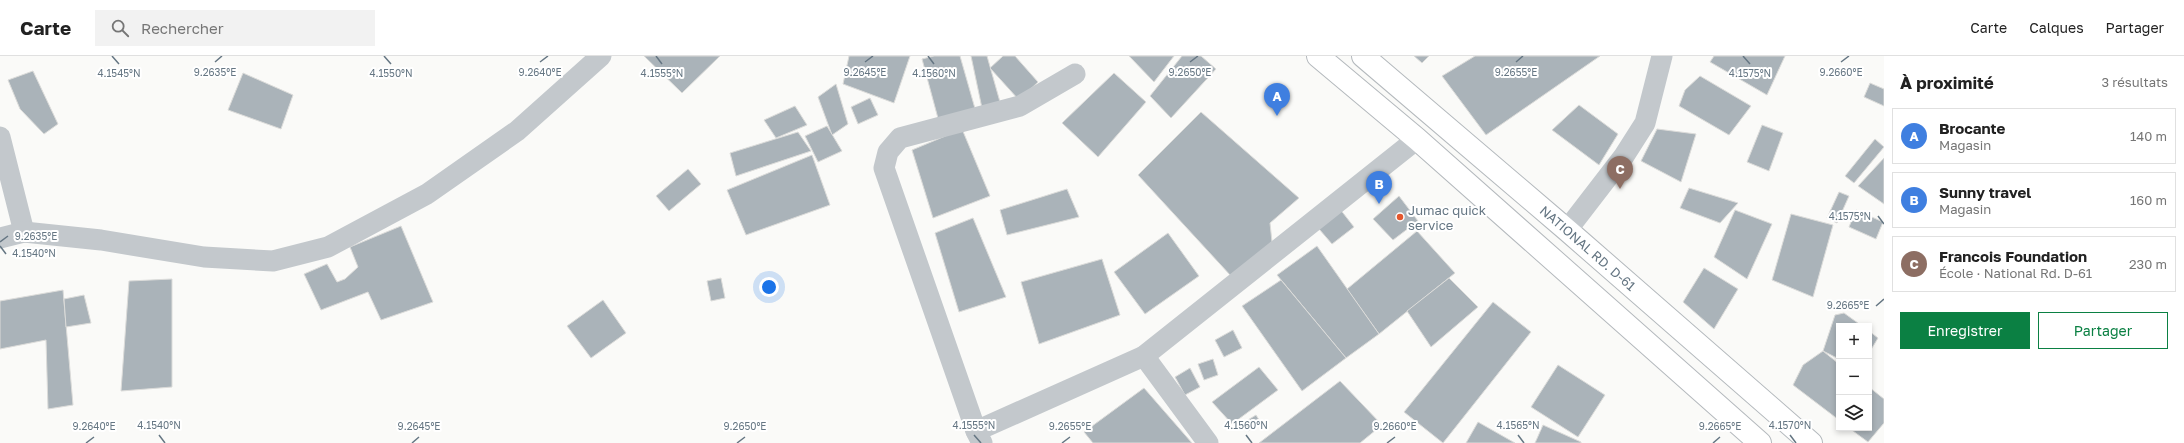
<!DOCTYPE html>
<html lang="fr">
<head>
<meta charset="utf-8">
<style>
	body { margin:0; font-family:"Golos Text",sans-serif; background:#f2f2f2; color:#222 }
	.controls { position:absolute; right:12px; bottom:12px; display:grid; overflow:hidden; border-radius:0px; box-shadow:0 2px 6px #0003 }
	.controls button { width:36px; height:36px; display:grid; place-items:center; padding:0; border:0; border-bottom:1px solid #e0e0e0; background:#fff; color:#222; font:20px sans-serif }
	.you { position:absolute; left:769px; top:231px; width:14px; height:14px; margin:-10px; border:3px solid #fff; border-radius:50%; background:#1a73e8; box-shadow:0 0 0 6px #1a73e833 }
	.badge { display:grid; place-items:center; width:26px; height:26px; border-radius:50%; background:#0b8043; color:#fff; font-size:13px; font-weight:700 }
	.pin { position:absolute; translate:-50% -33px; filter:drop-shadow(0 1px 2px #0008) }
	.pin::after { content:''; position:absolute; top:21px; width:14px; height:12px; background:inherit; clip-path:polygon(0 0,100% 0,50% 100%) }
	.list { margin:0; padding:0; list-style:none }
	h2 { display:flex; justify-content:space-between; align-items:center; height:52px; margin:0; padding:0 16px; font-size:17px }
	h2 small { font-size:13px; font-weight:400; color:#767676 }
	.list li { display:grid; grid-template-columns:26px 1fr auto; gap:12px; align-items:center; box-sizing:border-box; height:56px; margin:0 8px 8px; padding:0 8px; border:1px solid #e0e0e0; border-radius:0px }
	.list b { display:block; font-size:15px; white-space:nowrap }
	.list p { margin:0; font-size:13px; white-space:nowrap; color:#767676 }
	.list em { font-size:13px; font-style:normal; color:#767676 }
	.actions { display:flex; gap:8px; padding:12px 16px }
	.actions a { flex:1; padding:9px 0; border:1px solid #0b8043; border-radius:0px; text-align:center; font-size:14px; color:#0b8043 }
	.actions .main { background:#0b8043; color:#fff }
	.icon { flex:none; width:22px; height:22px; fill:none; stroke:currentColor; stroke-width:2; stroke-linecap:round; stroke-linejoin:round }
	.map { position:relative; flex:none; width:1884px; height:387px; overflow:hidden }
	header { display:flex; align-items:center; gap:24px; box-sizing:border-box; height:56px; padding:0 20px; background:#fff; border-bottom:1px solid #e0e0e0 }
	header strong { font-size:19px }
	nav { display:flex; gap:22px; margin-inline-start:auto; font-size:14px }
	.search { width:280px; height:36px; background:#f2f2f2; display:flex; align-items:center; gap:10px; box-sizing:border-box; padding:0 14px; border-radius:0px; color:#767676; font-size:15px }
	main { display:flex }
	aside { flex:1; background:#fff }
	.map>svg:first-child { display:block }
</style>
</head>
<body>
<header>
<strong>Carte</strong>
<div class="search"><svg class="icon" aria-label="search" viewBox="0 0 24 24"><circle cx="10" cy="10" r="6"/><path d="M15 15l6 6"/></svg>Rechercher</div>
<nav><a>Carte</a><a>Calques</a><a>Partager</a></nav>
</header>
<main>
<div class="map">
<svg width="1884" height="387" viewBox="0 0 1884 387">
	<rect width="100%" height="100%" fill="#fafaf8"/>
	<g fill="#aab3b9" stroke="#dcdcda">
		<path d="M644,0H720L682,37Z"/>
		<path d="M849,0H910L894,47L843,28Z"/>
		<path d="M934,0H960L976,56L939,66L922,3Z"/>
		<path d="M971,0H987L1002,53L983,57Z"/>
		<path d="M1003,0H1015L1038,26L1019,44L990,12Z"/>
		<path d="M1129,0H1174L1154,26Z"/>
		<path d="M1182,0H1201L1216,13L1171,62L1150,40Z"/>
		<path d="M1414,0H1429L1422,7Z"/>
		<path d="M1475,0H1600L1486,79L1442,20Z"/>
		<path d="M1714,0H1785L1767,39L1710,6Z"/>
		<path d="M33,15L58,68L44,78L20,53L8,24Z"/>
		<path d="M243,17L293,39L281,73L228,54Z"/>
		<path d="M1114,17L1146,46L1098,101L1062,67Z"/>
		<path d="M1700,20L1751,50L1729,79L1679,50L1685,34Z"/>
		<path d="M1870,27L1884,33V50L1864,41Z"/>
		<path d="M836,28L848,68L832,79L818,41Z"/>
		<path d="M870,42L878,59L858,68L851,51Z"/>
		<path d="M1579,49L1618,78L1599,109L1552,74Z"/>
		<path d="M795,50L807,69L776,82L764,64Z"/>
		<path d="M1201,56L1299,142L1270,167L1272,186L1231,220L1138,119Z"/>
		<path d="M1762,69L1783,77L1769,115L1747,106Z"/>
		<path d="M827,70L842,95L818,106L805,80Z"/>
		<path d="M962,73L990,140L933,162L912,94Z"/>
		<path d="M1657,73L1696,78L1681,126L1641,105Z"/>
		<path d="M798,76L811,95L736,120L730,97Z"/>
		<path d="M1875,83L1884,91L1854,127L1845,120Z"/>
		<path d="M812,99L830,149L746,179L727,134Z"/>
		<path d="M1884,102V148L1858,130Z"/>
		<path d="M688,113L701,128L669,155L656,140Z"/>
		<path d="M1689,132L1738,147L1720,167L1680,152Z"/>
		<path d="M1067,133L1079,161L1007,179L1000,154Z"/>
		<path d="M1839,136L1849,140L1837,167L1827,162Z"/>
		<path d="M1399,140L1418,165L1393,184L1373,163Z"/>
		<path d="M1336,148L1354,171L1332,188L1313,166Z"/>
		<path d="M1735,154L1772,168L1747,223L1714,201Z"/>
		<path d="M1856,154L1883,166L1876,183L1849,171Z"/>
		<path d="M1791,158L1833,169L1813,241L1772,224Z"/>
		<path d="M973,162L1006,241L959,256L935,177Z"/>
		<path d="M401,170L433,246L381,264L368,236L321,254L304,218L327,208L337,226L345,223L358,211L350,191Z"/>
		<path d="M1417,175L1455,217L1379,278L1347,233Z"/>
		<path d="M1168,177L1199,220L1145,258L1114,216Z"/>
		<path d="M1317,190L1379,278L1346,302L1277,219Z"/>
		<path d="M1102,203L1120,259L1039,288L1021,226Z"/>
		<path d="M1704,212L1738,233L1714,273L1683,246Z"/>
		<path d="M721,222L725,242L711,245L707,225Z"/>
		<path d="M1449,222L1478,251L1431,291L1407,255Z"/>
		<path d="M172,223V331L121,335L129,225Z"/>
		<path d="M1281,224L1346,302L1302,335L1242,250Z"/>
		<path d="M63,234L73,349L48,353L46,284L0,293V245Z"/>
		<path d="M84,239L91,267L66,271L64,243Z"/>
		<path d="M603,244L626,277L591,302L567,270Z"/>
		<path d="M1493,246L1531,276L1443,387L1404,356Z"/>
		<path d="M1844,257L1862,270H1839V303L1823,295L1835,259Z"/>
		<path d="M1233,274L1242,292L1224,301L1215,284Z"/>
		<path d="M1869,275L1878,282L1869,297Z"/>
		<path d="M1823,295L1839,308V364L1793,329L1803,309Z"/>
		<path d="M1213,303L1218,319L1204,324L1198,308Z"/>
		<path d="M1558,309L1605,339L1578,381L1531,351Z"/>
		<path d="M1259,311L1278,334L1232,368L1212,346Z"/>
		<path d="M1190,312L1200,331L1185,339L1175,321Z"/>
		<path d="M1340,325L1382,369L1360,387H1259Z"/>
		<path d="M1869,331L1884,343V367L1868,386L1849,372H1869Z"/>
		<path d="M1144,332L1192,387H1093L1084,376Z"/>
		<path d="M1256,359L1261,367L1248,375L1243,367Z"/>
		<path d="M1478,366L1515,387H1466Z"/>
		<path d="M1543,369L1581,386V387H1535Z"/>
	</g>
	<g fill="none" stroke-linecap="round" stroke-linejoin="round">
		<g stroke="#b4b9bd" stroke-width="24">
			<g id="highway">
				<path d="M1318,0L1417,83L1760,387"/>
				<path d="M1363,0L1567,174L1811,387"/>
			</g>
		</g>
		<g stroke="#c3c8cc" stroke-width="21">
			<path d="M0,81L24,176"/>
			<path d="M1567,174L1624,100L1645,67L1662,0"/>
			<path d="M0,182L24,176L101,184L204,201L273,205L328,191L427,138L517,75L601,0"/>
			<path d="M1144,300L1208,387"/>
			<path d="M976,375L884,112L888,96L900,82L1020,50L1075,18"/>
			<path d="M982,387L976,375L1144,300L1417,83"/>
		</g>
		<use href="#highway" stroke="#fff" stroke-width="22"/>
	</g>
	<path fill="none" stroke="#657683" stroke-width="1.5" d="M112,0L119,8M384,0L391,8M656,0L662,8M928,0L934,8M1743,0L1750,8M215,6L222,0M540,6L548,0M865,6L873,0M1190,6L1198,0M1516,6L1523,0M1841,6L1849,0M1878,160L1884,168M0,186L8,180M0,190L6,198M1876,250L1884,243M159,379L165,387M974,379L981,387M1246,379L1252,387M1518,379L1524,387M1790,379L1796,387M86,387L94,381M412,387L419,381M737,387L745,381M1062,387L1070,381M1387,387L1395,381M1713,387L1720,381"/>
	<circle fill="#e4572e" stroke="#fff" stroke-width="1.5" cx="1400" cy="161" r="4"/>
	<g text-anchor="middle" stroke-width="4" stroke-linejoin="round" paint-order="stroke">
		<g font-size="13" fill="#657683" stroke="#fff" text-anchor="start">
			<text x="1408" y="159">Jumac quick<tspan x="1408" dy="15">service</tspan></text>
		</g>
		<g font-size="13" fill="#657683" stroke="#fff">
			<text transform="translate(1588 192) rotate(41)" y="5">NATIONAL RD. D-61</text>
		</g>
	</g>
	<g font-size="10" text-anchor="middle" fill="#657683" stroke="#fff" stroke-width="4" stroke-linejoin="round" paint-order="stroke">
		<text x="865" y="20">9.2645°E</text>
		<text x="1516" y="20">9.2655°E</text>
		<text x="1841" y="20">9.2660°E</text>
		<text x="215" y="20">9.2635°E</text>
		<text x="540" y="20">9.2640°E</text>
		<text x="1190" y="20">9.2650°E</text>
		<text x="1750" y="21">4.1575°N</text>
		<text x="119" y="21">4.1545°N</text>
		<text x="391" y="21">4.1550°N</text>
		<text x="662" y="21">4.1555°N</text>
		<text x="934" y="21">4.1560°N</text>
		<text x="1850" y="164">4.1575°N</text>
		<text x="36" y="184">9.2635°E</text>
		<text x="34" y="201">4.1540°N</text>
		<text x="1848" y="253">9.2665°E</text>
		<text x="159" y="373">4.1540°N</text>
		<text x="974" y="373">4.1555°N</text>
		<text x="1246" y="373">4.1560°N</text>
		<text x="1518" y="373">4.1565°N</text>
		<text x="1790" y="373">4.1570°N</text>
		<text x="94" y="374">9.2640°E</text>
		<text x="419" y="374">9.2645°E</text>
		<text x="745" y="374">9.2650°E</text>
		<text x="1070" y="374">9.2655°E</text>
		<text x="1395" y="374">9.2660°E</text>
		<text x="1720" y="374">9.2665°E</text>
	</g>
</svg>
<div class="controls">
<button>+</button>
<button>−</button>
<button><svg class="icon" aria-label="layers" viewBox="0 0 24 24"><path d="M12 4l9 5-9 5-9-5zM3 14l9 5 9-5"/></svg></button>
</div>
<div class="you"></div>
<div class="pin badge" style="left:1277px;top:60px;background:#3f7fe0">A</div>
<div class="pin badge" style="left:1379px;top:148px;background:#3f7fe0">B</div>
<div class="pin badge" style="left:1620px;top:133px;background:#8d6e63">C</div>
</div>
<aside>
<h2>À proximité<small>3 résultats</small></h2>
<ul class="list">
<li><span class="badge" style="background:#3f7fe0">A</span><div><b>Brocante</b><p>Magasin</p></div><em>140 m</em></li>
<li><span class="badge" style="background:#3f7fe0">B</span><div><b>Sunny travel</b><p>Magasin</p></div><em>160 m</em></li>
<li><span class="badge" style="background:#8d6e63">C</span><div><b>Francois Foundation</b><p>École · National Rd. D-61</p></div><em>230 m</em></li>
</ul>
<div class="actions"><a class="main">Enregistrer</a><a>Partager</a></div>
</aside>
</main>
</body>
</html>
